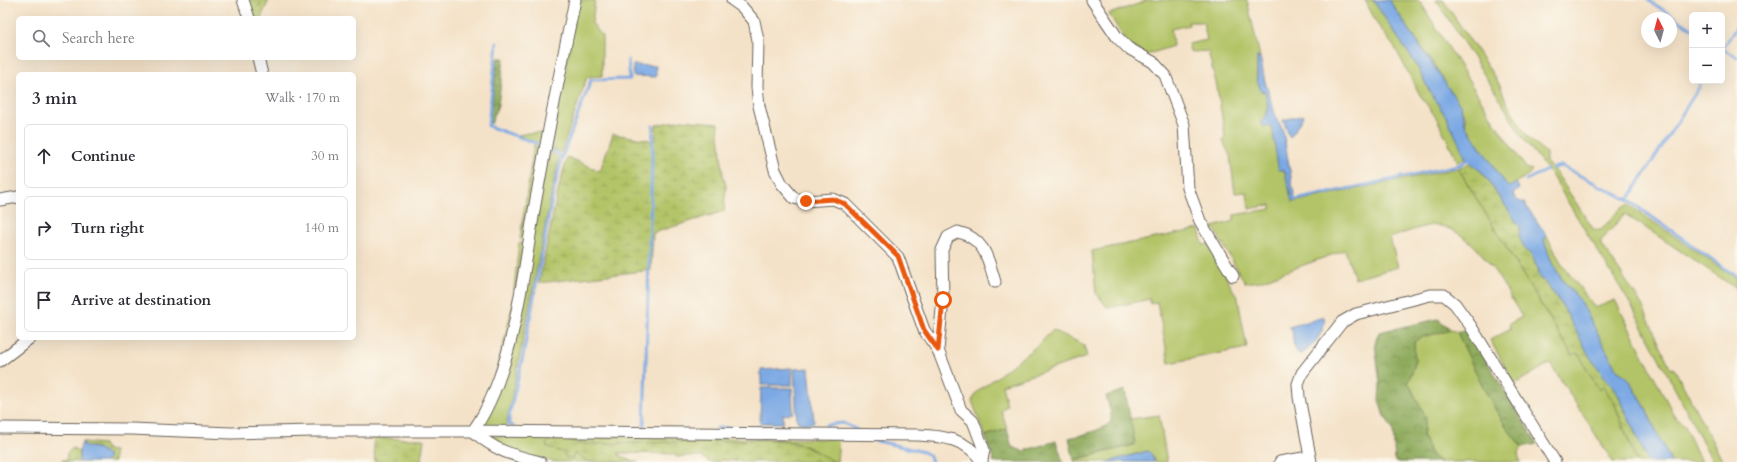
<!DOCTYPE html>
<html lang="en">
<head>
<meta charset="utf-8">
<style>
	body { margin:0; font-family:Cardo,serif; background:#f7f7f7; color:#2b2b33 }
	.controls { position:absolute; right:12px; top:12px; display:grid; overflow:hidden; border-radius:6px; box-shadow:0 4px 16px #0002 }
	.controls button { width:36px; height:36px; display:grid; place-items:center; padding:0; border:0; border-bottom:1px solid #e1e1e2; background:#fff; color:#2b2b33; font:20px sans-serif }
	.compass { position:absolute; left:1641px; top:12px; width:36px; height:36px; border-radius:50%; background:#fff; box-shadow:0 4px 16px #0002; rotate:354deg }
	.stop { position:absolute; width:12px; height:12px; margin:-9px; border:3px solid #ea580c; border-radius:50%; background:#fff }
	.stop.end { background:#ea580c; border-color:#fff; box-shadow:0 1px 4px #0008 }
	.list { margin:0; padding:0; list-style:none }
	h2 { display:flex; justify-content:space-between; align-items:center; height:52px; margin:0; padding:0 16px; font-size:17px }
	h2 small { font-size:13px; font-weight:400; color:#7c7c81 }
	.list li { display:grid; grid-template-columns:26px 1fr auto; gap:12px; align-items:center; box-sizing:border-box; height:64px; margin:0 8px 8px; padding:0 8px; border:1px solid #e1e1e2; border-radius:6px }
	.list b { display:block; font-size:15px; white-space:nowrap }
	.list em { font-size:13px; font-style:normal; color:#7c7c81 }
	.icon { flex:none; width:22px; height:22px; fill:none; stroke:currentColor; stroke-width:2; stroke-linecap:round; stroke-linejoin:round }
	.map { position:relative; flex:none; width:1737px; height:462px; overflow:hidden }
	.search { position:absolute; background:#fff; box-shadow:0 4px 16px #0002; left:16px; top:16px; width:340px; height:44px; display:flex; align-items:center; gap:10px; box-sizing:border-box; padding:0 14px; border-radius:6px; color:#7c7c81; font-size:15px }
	.panel { position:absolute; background:#fff; box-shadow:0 4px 16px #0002; left:16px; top:72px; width:340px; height:268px; border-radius:6px }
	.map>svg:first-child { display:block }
</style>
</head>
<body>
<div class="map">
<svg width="1737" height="462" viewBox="0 0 1737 462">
	<defs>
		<pattern id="forest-crowns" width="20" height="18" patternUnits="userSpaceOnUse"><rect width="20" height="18" fill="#8eaa5c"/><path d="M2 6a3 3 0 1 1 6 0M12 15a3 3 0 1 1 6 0" fill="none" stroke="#738a4b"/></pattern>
		<pattern id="wetland-marsh" width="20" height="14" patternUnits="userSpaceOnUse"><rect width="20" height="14" fill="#b3c467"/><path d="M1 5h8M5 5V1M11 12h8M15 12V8" fill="none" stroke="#99a859"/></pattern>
		<pattern id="cemetery-stones" width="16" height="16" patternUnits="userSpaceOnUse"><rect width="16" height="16" fill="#b3c467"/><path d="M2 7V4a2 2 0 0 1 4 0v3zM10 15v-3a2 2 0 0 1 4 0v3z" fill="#99a859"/></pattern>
	</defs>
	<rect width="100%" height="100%" fill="#fbf7ec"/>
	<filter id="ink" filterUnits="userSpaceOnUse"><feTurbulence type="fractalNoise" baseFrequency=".025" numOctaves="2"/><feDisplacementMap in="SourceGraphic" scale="8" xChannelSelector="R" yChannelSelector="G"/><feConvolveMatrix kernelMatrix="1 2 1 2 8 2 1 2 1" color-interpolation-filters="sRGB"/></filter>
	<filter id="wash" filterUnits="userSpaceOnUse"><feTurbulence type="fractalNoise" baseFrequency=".012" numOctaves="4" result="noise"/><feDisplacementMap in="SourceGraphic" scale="16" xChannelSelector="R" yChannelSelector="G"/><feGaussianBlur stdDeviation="0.9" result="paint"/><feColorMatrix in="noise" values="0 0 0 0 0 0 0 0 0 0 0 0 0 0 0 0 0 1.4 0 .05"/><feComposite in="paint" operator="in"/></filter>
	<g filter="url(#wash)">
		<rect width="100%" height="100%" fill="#f4e2c8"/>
		<g fill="#b3c467" stroke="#687042">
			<path d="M578,0H595L592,23L602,36V76L587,77L561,153L550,147Z"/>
			<path d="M1144,0H1247L1260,57H1257V80L1265,92L1268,104L1263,126H1272L1293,202L1458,168L1572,355L1578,352L1599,389L1603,386L1614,402L1637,462H1613L1550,363L1515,384L1490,340L1511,329L1509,324L1522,317C1502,284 1479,233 1437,225C1431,223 1398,235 1390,238L1398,267L1355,279L1345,250L1260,281L1245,283L1213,227L1234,221V215L1271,209V205L1249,209L1247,192L1235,193L1230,156L1223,141L1225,136L1217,87L1208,51L1190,52L1188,44L1207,40L1203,22H1188L1189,25L1171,29L1173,46L1146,55L1127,43L1109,14L1144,2Z"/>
			<path d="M1365,0H1373L1417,66L1430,92L1447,118L1466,157L1458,162L1437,119L1420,95L1395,48L1377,24Z"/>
			<path d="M1389,0H1418L1421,3L1497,126L1526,168L1532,170L1529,174L1510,187L1505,183L1466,126L1465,116L1435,66Z"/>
			<path d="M1436,0H1443L1500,85L1506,101L1529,139L1546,153V162L1557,174L1594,230H1601L1622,207L1629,205L1737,279V289L1625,214L1600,242L1642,305L1670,367L1674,368L1723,462H1713L1634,310L1550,173L1522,137L1496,93Z"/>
			<path d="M528,133H542L540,144L518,135Z"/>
			<path d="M534,145L541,148L525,240L520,239Z"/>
			<path d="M549,152L559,158L551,195L506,427L487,428L485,422Z"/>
			<path d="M1199,229L1203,245L1211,244L1215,257L1238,299L1247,348L1169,363L1157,302L1150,304V299L1108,308L1096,293L1092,251Z"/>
			<path d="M1547,236L1561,263L1595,308L1615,300L1676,419L1684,424L1701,462H1671L1643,403L1630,381L1615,367L1605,348L1552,263L1544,240Z"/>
			<path d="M519,243H525L516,288L514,289Z"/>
			<path d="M1053,330L1084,345L1087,357L1002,385L1007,406L1001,410L1007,429L985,436L972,401L977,392L1038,345Z"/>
			<path d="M1452,330L1457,332C1476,372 1493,413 1522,447L1518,453L1520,462H1440L1431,455L1423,436L1426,418L1408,382L1415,364L1414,342L1421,337Z"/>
			<path d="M1159,415L1167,462H1154L1152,455L1148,451L1106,462H1075L1074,460L1135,445L1130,419Z"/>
			<path d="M492,436L839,439L837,462C826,461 819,453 810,448C789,438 764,439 742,441L580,444L566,439L574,452L590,462H554L513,452L491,439Z"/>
		</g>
		<g fill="url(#forest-crowns)" stroke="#55633c">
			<path d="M498,58H504L498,105L491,124L489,121Z"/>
			<path d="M1438,319L1452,330L1421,337L1414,342L1415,364L1408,382L1426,418L1423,436L1431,455L1440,462H1395L1393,430L1383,413L1379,400L1380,384L1375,343L1379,332Z"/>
			<path d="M1467,329L1537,444L1522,447C1493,413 1476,372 1457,332Z"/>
			<path d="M1125,390L1135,444L1074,460L1069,438C1077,436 1110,429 1111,420C1112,413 1108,403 1106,396Z"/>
			<path d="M1007,429L1012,447L1023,451L1056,441L1063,462H994L985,436Z"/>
		</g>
		<g fill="url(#wetland-marsh)" stroke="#687042">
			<path d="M681,120L718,123L723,175L726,186L724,211L653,233L651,270L539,283L557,195L567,157L600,171L613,134L655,141L656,125Z"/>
			<path d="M1470,163L1483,173L1520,227C1519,239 1522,245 1530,253C1534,257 1537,266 1539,271L1537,272L1562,305L1619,396L1648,462H1637L1614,402L1603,387L1599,390L1578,353L1572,355L1458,168Z"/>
			<path d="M373,438L424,439L421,462H375Z"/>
			<path d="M566,439L580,444L742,441C764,439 790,438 810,449C819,453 826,458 835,462H745L721,460L720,462H709L702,457L689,456L676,457V454L618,453C622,459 631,460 638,462H590L574,453L573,458H566L564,453L546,446L548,441Z"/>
			<path d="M84,442L104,444L107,450L114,451V462H105L109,458L95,447L83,445Z"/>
			<path d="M73,448L79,452V462H62V460H67V453Z"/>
		</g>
		<path fill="url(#cemetery-stones)" stroke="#687042" d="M246,0H269L261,18H252Z"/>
		<g fill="#7ba9e4" stroke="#4c6280">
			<path d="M1373,0H1389L1460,105L1466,126L1505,183L1510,187L1516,183L1519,189L1513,194L1517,200L1525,204L1547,236L1544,240L1552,263L1563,281L1580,300L1615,367L1630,381L1643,403L1671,462H1648L1619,396L1590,357L1562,305L1544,280H1541L1537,272L1539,271L1531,254L1525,250L1519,236L1520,227L1483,173L1467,160L1447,118L1430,92L1417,66Z"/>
			<path d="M1257,57H1260L1265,82L1275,114L1283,131L1295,200L1292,202L1285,172L1283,170H1279L1278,167L1272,126H1263L1262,121L1266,116L1268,108L1265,92L1261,91L1257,80Z"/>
			<path d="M633,65L656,66V77L633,76Z"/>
			<path d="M1304,115L1290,138L1283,120Z"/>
			<path d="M1324,317C1327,329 1312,350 1300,354C1292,350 1293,337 1292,329L1289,327Z"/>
			<path d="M792,368V385H761V370Z"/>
			<path d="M809,368L814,422L812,424L799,423L797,421L794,369Z"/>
			<path d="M761,388H792L793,413L783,415V423H760Z"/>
			<path d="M82,442H84L83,445C93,450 103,446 109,458L105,462H79V452Z"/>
			<path d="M1148,451L1152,455L1154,462H1106Z"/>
		</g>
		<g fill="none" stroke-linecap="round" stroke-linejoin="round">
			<g stroke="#7ba9e4" stroke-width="3">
				<path d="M1648,0L1692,29"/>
				<path d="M497,43L488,126L538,144"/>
				<path d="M1722,49L1737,57"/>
				<path d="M1722,50L1737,26"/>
				<path d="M551,150L562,157"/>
				<path d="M1553,168L1561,166L1628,200L1737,277"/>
				<path d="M1526,180L1547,170"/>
				<path d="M1295,200L1459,165L1467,160"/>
				<path d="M1628,200L1703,81"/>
				<path d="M826,425L843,423L857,430"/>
				<path d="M513,426L509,425V416L522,361L553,194L562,157L591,80L630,79L628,60"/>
				<path d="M644,427L653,126"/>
				<path d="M717,428H815"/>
				<path d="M869,439L924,452L929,455L932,462"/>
			</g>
		</g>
	</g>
	<g filter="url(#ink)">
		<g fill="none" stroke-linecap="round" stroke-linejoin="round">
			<g stroke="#686158" stroke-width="13">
				<g id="street">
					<path d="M243,0L249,18"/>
					<path d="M732,0L742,7L754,21L758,40L757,87L759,106L775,170L782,184L794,198L806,201L833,199L845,204L898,257L924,330L938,350L961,410L973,421L984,450L982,460"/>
					<path d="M1092,0L1117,37L1128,48L1153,62L1165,75L1184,125L1188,188L1200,221L1233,276"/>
					<path d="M258,58L262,74"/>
					<path d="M0,200L18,197"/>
					<path d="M938,350L943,299L942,250L948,237L958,232C984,238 988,258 995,282"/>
					<path d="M0,361L30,338"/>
					<path d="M0,428L131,429L231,433L314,431H473L918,435C943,436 968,439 982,462"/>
					<path d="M540,462C512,455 495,451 473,431C515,371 523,271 536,199C548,132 561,66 575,0"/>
					<path d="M1280,462L1309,457"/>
					<path d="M1311,462L1299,397L1298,384L1302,373L1342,322L1356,314L1430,295H1444L1455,304L1470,325L1555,462"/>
				</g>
			</g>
			<use href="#street" stroke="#fff" stroke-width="11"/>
		</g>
	</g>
	<g fill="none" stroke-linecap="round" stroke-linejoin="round" filter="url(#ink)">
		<path stroke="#ea580c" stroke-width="5" d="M806,201L833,199L845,204L898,256L924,330L938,350L943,300"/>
	</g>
</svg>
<div class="controls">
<button>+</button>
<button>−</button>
</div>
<svg class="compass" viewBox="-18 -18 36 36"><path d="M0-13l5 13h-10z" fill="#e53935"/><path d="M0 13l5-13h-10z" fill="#7c7c81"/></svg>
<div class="stop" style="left:943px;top:300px"></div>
<div class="stop end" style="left:806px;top:201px"></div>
<div class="search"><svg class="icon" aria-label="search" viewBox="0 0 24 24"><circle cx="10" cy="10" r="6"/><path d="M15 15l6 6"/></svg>Search here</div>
<section class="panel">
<h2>3 min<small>Walk · 170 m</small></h2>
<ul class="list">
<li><svg class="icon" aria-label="ahead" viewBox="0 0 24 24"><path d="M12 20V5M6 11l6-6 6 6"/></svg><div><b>Continue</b></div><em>30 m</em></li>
<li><svg class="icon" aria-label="right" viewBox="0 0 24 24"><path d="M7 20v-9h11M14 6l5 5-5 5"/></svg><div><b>Turn right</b></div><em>140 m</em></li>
<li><svg class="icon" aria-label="arrive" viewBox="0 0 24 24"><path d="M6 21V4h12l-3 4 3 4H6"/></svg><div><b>Arrive at destination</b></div></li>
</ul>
</section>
</div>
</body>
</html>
